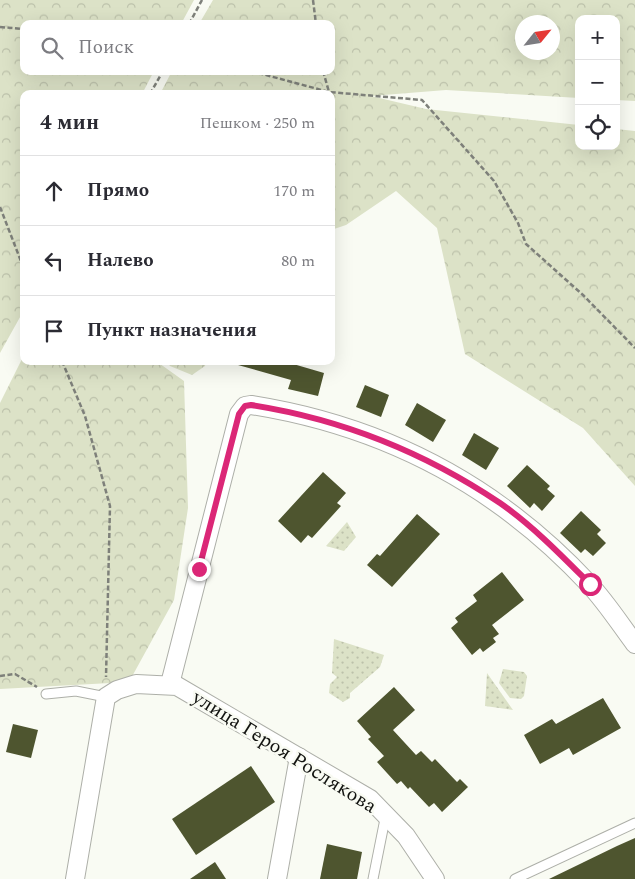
<!DOCTYPE html>
<html lang="ru">
<head>
<meta charset="utf-8">
<style>
	body { margin:0; font-family:Spectral,serif; background:#f2f2f3; color:#2b2b33 }
	.controls { position:absolute; right:15px; top:15px; display:grid; overflow:hidden; border-radius:10px; box-shadow:0 5px 20px #0002 }
	.controls button { width:45px; height:45px; display:grid; place-items:center; padding:0; border:0; border-bottom:1px solid #e1e1e2; background:#fff; color:#2b2b33; font:25px sans-serif }
	.compass { position:absolute; left:515px; top:15px; width:45px; height:45px; border-radius:50%; background:#fff; box-shadow:0 5px 20px #0002; rotate:60deg }
	.stop { position:absolute; width:15px; height:15px; margin:-11px; border:4px solid #db2777; border-radius:50%; background:#fff }
	.stop.end { background:#db2777; border-color:#fff; box-shadow:0 1px 5px #0008 }
	.list { margin:0; padding:0; list-style:none }
	h2 { display:flex; justify-content:space-between; align-items:center; height:65px; margin:0; padding:0 20px; font-size:21px }
	h2 small { font-size:16px; font-weight:400; color:#7c7c81 }
	.list li { display:grid; grid-template-columns:32px 1fr auto; gap:15px; align-items:center; box-sizing:border-box; height:70px; padding:0 20px; border-top:1px solid #e1e1e2 }
	.list b { display:block; font-size:19px; white-space:nowrap }
	.list em { font-size:16px; font-style:normal; color:#7c7c81 }
	.icon { flex:none; width:28px; height:28px; fill:none; stroke:currentColor; stroke-width:2; stroke-linecap:round; stroke-linejoin:round }
	.map { position:relative; flex:none; width:635px; height:879px; overflow:hidden }
	.search { position:absolute; background:#fff; box-shadow:0 5px 20px #0002; left:20px; top:20px; width:315px; height:55px; display:flex; align-items:center; gap:12px; box-sizing:border-box; padding:0 18px; border-radius:10px; color:#7c7c81; font-size:19px }
	.panel { position:absolute; background:#fff; box-shadow:0 5px 20px #0002; left:20px; top:90px; width:315px; height:275px; border-radius:10px }
	.map>svg:first-child { display:block }
</style>
</head>
<body>
<div class="map">
<svg width="635" height="879" viewBox="0 0 635 879">
	<defs>
		<pattern id="green-dots" width="8" height="8" patternUnits="userSpaceOnUse" patternTransform="scale(1.25)"><rect width="8" height="8" fill="#dce2c7"/><path d="M2 2h.1M6 6h.1" fill="none" stroke="#bcc1aa" stroke-width="1.8" stroke-linecap="round"/></pattern>
		<pattern id="forest-crowns" width="20" height="18" patternUnits="userSpaceOnUse" patternTransform="scale(1.25)"><rect width="20" height="18" fill="#dce2c7"/><path d="M2 6a3 3 0 1 1 6 0M12 15a3 3 0 1 1 6 0" fill="none" stroke="#bcc1aa"/></pattern>
	</defs>
	<rect width="100%" height="100%" fill="#f9fbf3"/>
	<g fill="url(#green-dots)">
		<path d="M347,522L356,537L344,551L326,546Z"/>
		<path d="M334,639L384,655L380,667L350,693V698L343,702L329,693L330,684L337,677L332,673Z"/>
		<path d="M503,669L524,672L527,676L524,696L521,699L510,698L499,683Z"/>
		<path d="M487,673L513,710L485,706Z"/>
	</g>
	<g fill="url(#forest-crowns)" fill-rule="evenodd">
		<path d="M0,0H194L181,24H24V71H154L142,94H24V310L0,353Z"/>
		<path d="M213,0H635V101L616,100V19H579V98L446,90L371,96L426,109L579,125V146H616V129L635,131V486L583,428L465,354L437,228L396,191L346,225L331,230V94H160L172,71H331V24H199ZM552,22V52H522V22Z"/>
		<path d="M24,355V361H156L184,381L188,508L174,600L129,682L0,689V403Z"/>
		<path d="M166,361H206L205,366L192,375L170,366Z"/>
	</g>
	<g fill="#4e552f">
		<path d="M238,361H283L324,373L318,396L288,389L291,380L238,365Z"/>
		<path d="M365,385L389,395L381,417L356,407Z"/>
		<path d="M417,403L446,420L433,442L405,425Z"/>
		<path d="M474,433L499,448L486,470L462,455Z"/>
		<path d="M527,465L550,486L547,489L555,496L542,511L534,503L530,508L507,486Z"/>
		<path d="M323,472L346,493L337,503L341,506L312,538L308,535L301,543L278,521Z"/>
		<path d="M581,511L601,530L597,534L606,543L593,556L585,549L581,553L560,533Z"/>
		<path d="M417,514L440,534L392,587L367,565L377,554L380,556Z"/>
		<path d="M502,572L524,600L492,625L499,634L493,638L496,642L483,652L480,648L472,655L451,628L458,622L455,618L477,601L473,595Z"/>
		<path d="M394,687L415,710L393,730L416,755L421,751L432,762L435,759L457,782L460,779L468,787L442,812L434,803L429,807L410,787L408,789L401,781L397,784L377,762L384,756L368,739L371,737L357,721Z"/>
		<path d="M603,698L621,728L573,755L569,748L540,764L524,735L552,719L556,724Z"/>
		<path d="M13,724L38,730L31,758L6,752Z"/>
		<path d="M251,766L275,802L196,855L172,819Z"/>
		<path d="M635,838V879H549L617,846Z"/>
		<path d="M327,844L362,852L357,879H320Z"/>
		<path d="M215,862L226,879H190Z"/>
	</g>
	<g fill="none" stroke-linecap="round" stroke-linejoin="round">
		<g stroke="#adafa8" stroke-width="11">
			<g id="service">
				<path d="M46,694L76,691L106,697"/>
				<path d="M373,879L386,814"/>
				<path d="M515,879L635,823"/>
			</g>
		</g>
		<g stroke="#adafa8" stroke-width="20">
			<g id="minor">
				<path d="M170,684L239,414L245,406L251,405C384,426 497,485 589,584C606,602 620,624 635,644"/>
				<path d="M75,879L106,697L117,690L136,684L177,686L370,799L406,836L435,879"/>
				<path d="M277,879L299,757"/>
			</g>
		</g>
		<g stroke="#7e807a" stroke-width="2.5" stroke-dasharray="5 2.5" stroke-linecap="butt">
			<path d="M313,0L316,24"/>
			<path d="M189,24L202,0"/>
			<path d="M0,27L24,29"/>
			<path d="M251,71L329,92L422,100L494,181L518,223L526,244L583,295L635,348"/>
			<path d="M323,71L329,92"/>
			<path d="M150,94L163,71"/>
			<path d="M0,207L24,269"/>
			<path d="M62,361L85,416L110,506L106,677"/>
			<path d="M0,676L15,674L37,687"/>
		</g>
		<use href="#service" stroke="#fff" stroke-width="9"/>
		<use href="#minor" stroke="#fff" stroke-width="18"/>
	</g>
	<g fill="none" stroke-linecap="round" stroke-linejoin="round">
		<path stroke="#db2777" stroke-width="6" d="M199,569L239,414L245,406L251,405C341,419 424,452 500,503C533,526 562,556 590,584"/>
	</g>
	<g text-anchor="middle" stroke-width="5" stroke-linejoin="round" paint-order="stroke">
		<g font-size="20" fill="#121310" stroke="#f9fbf3">
			<text transform="translate(285 751) rotate(32)" y="7">улица Героя Рослякова</text>
		</g>
	</g>
</svg>
<div class="controls">
<button>+</button>
<button>−</button>
<button><svg class="icon" aria-label="locate" viewBox="0 0 24 24"><circle cx="12" cy="12" r="6"/><path d="M12 2v4M12 18v4M2 12h4M18 12h4"/></svg></button>
</div>
<svg class="compass" viewBox="-18 -18 36 36"><path d="M0-13l5 13h-10z" fill="#e53935"/><path d="M0 13l5-13h-10z" fill="#7c7c81"/></svg>
<div class="stop" style="left:590px;top:584px"></div>
<div class="stop end" style="left:199px;top:569px"></div>
<div class="search"><svg class="icon" aria-label="search" viewBox="0 0 24 24"><circle cx="10" cy="10" r="6"/><path d="M15 15l6 6"/></svg>Поиск</div>
<section class="panel">
<h2>4 мин<small>Пешком · 250 m</small></h2>
<ul class="list">
<li><svg class="icon" aria-label="ahead" viewBox="0 0 24 24"><path d="M12 20V5M6 11l6-6 6 6"/></svg><div><b>Прямо</b></div><em>170 m</em></li>
<li><svg class="icon" aria-label="left" viewBox="0 0 24 24"><path d="M17 20v-9H6M10 6l-5 5 5 5"/></svg><div><b>Налево</b></div><em>80 m</em></li>
<li><svg class="icon" aria-label="arrive" viewBox="0 0 24 24"><path d="M6 21V4h12l-3 4 3 4H6"/></svg><div><b>Пункт назначения</b></div></li>
</ul>
</section>
</div>
</body>
</html>
